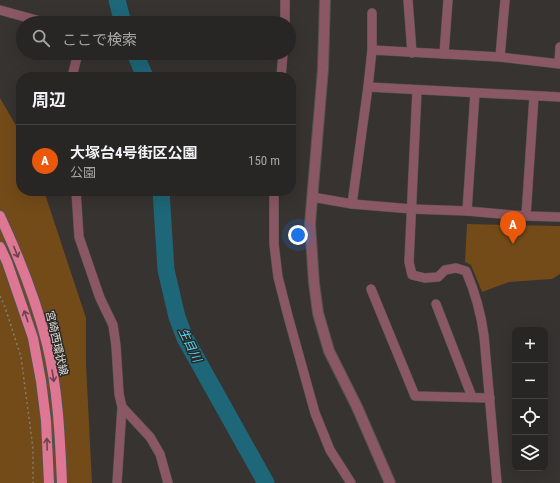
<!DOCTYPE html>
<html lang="ja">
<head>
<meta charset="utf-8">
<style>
	body { margin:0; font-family:"Roboto Condensed","Noto Sans JP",sans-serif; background:#302e2c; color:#f1f3f6 }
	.controls { position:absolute; right:12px; bottom:12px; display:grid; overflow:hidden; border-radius:8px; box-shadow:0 4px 16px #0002 }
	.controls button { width:36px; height:36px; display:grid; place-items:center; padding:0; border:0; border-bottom:1px solid #444341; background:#282624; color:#f1f3f6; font:20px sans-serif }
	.you { position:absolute; left:298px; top:235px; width:14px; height:14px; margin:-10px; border:3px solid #fff; border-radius:50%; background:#1a73e8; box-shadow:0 0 0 6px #1a73e833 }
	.badge { display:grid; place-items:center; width:26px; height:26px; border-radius:50%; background:#ea580c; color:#fff; font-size:13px; font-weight:700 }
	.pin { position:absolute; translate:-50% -33px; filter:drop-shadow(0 1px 2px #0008) }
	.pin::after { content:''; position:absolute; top:21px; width:14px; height:12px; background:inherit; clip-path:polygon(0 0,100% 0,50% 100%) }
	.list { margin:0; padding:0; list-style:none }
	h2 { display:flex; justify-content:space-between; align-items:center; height:52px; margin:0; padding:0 16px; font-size:17px }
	h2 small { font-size:13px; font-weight:400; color:#a5a5a6 }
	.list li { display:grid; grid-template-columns:26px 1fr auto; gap:12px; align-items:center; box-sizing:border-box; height:72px; padding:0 16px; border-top:1px solid #444341 }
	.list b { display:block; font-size:15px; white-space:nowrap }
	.list p { margin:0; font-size:13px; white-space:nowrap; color:#a5a5a6 }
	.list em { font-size:13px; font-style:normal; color:#a5a5a6 }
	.icon { flex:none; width:22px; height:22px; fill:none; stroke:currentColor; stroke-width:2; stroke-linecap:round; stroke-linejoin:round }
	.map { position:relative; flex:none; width:560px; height:483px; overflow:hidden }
	.search { position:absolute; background:#282624; box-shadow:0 4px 16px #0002; left:16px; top:16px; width:280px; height:44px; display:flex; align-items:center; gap:10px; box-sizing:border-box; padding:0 14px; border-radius:22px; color:#a5a5a6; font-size:15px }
	.panel { position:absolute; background:#282624; box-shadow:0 4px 16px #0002; left:16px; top:72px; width:280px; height:124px; border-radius:16px }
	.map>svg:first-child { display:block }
</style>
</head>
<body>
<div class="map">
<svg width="560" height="483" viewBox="0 0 560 483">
	<rect width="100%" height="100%" fill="#363330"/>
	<g fill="#734b18">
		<path d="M0,98L21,134V191H44L86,318V364L92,483H0Z"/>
		<path d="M467,224L560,226V274L552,279L509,282L482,292L471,265L465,262Z"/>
	</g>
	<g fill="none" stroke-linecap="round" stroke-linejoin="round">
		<g stroke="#1e6778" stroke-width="17">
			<path d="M117,0L123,23"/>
			<path d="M135,53L145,77"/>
			<path d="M161,191L166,270L177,317L185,338L266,483"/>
		</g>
		<g stroke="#54524f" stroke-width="10">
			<g id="minor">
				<path d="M285,0V23"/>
				<path d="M408,0L412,53"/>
				<path d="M0,10L47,23"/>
				<path d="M372,50V13"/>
				<path d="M444,54L448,0"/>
				<path d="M500,57L505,0"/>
				<path d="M559,63L560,47"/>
				<path d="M72,77L78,53"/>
				<path d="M281,77L283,53"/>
				<path d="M368,87L560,97"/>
				<path d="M417,90L409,262L412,275L425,278L438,277L445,270L456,268L466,271C475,292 481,313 484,336L497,483"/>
				<path d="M76,191L79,237L100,298L113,325L116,346L119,394L122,407L117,483"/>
				<path d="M274,191V244L278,277L288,316L315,413L330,450L351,483"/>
				<path d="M312,197L352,204L412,209L467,211L526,216L560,217"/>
				<path d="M352,204L368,87L372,50L500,57L560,64"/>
				<path d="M467,211L475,93"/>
				<path d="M526,216L534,96"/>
				<path d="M371,289L415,396L490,398"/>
				<path d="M436,304L472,397"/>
				<path d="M122,407L150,437L160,454L168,483"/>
			</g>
		</g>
		<g stroke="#54524f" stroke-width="12">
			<path id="tertiary" d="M325,0L323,69L310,224L314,283L318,313L329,351L357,407L390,483"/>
		</g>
		<g stroke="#54524f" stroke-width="12">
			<g id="primary">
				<path d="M0,216C19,257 36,300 47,344C58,389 60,437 62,483"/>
				<path d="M0,247L7,262L33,338L41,381L46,421L49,483"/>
			</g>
		</g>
		<path stroke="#807d7b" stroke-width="1.5" stroke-dasharray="2 3" stroke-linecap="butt" d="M0,296L5,307L21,357L33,448V483"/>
		<use href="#minor" stroke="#8a5764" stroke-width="9"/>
		<use href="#tertiary" stroke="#8a5764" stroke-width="10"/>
		<use href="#primary" stroke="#dd7794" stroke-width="10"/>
	</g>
	<defs><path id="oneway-shaft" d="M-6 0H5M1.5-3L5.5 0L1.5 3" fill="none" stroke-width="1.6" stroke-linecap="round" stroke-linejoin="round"/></defs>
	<g stroke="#6a444c">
		<use href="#oneway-shaft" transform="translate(16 252) rotate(68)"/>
		<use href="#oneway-shaft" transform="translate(26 316) rotate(-109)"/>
		<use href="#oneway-shaft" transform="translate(53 376) rotate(81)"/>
		<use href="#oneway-shaft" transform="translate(47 444) rotate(-92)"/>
	</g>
	<g text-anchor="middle" stroke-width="3" stroke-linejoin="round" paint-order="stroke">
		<g font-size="11" fill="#dfdddb" stroke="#2c2926">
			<text transform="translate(57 343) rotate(77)" y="4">宮崎西環状線</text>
		</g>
		<g font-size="12" font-style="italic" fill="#4dd3f5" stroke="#2c2926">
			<text transform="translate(190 345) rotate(64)" y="4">生目川</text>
		</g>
	</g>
</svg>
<div class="controls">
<button>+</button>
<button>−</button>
<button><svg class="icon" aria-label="locate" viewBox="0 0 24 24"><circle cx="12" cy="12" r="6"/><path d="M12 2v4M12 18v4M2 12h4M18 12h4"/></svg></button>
<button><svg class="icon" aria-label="layers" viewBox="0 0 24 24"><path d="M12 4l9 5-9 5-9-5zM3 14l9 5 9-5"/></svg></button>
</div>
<div class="you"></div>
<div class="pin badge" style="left:513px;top:244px">A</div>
<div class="search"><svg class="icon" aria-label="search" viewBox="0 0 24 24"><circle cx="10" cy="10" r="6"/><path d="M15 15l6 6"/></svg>ここで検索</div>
<section class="panel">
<h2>周辺<small></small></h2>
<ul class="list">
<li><span class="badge">A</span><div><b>大塚台4号街区公園</b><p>公園</p></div><em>150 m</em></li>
</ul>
</section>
</div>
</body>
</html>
